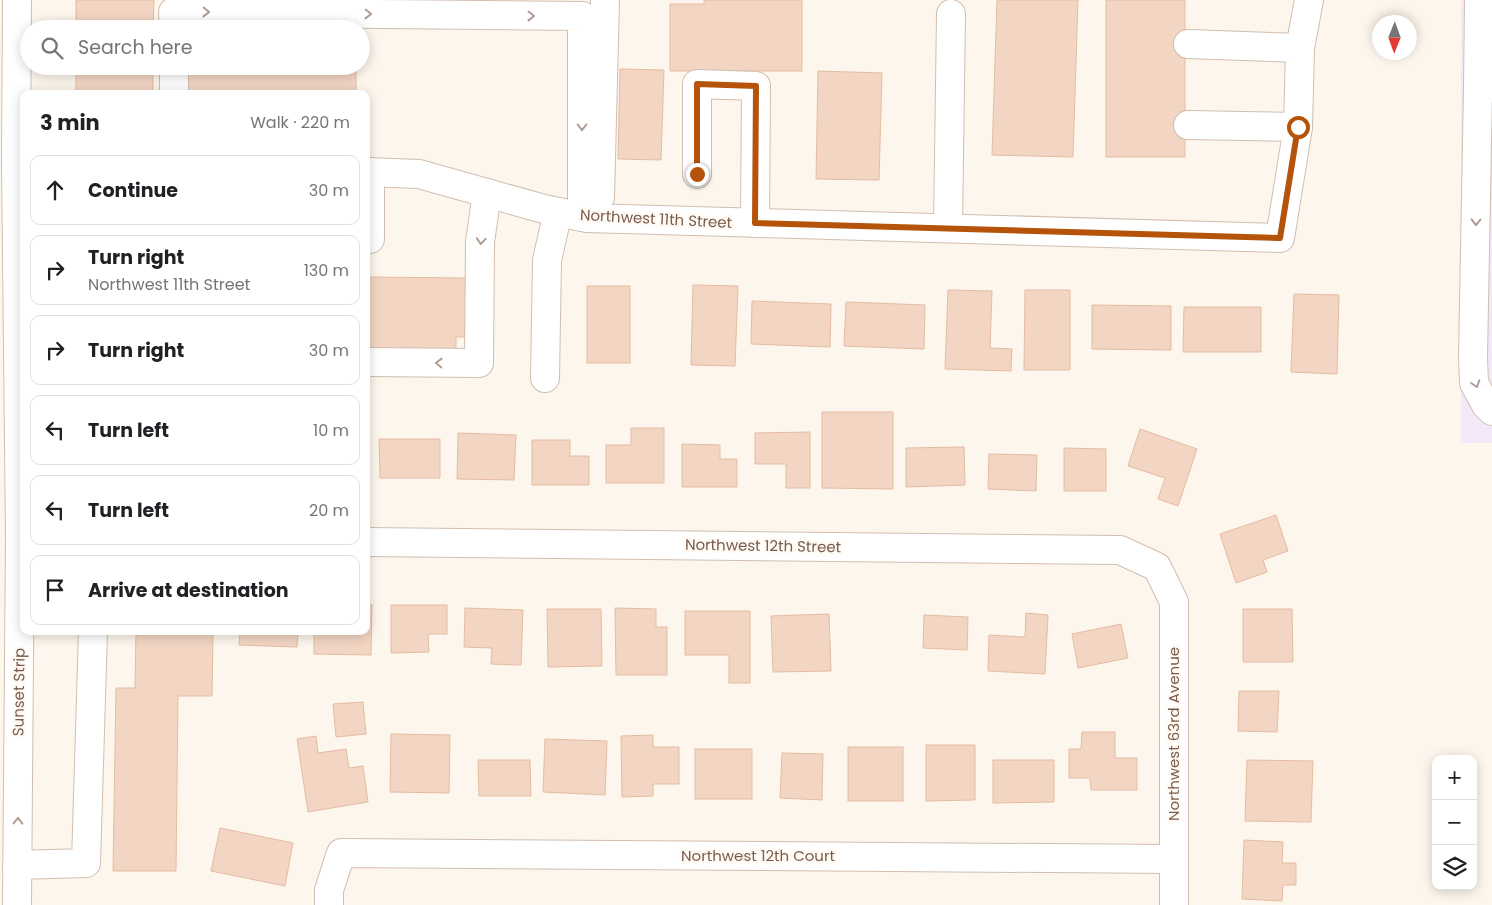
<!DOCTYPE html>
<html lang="en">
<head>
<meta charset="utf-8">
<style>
	body { margin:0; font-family:Poppins,sans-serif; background:#f6f6f6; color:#202124 }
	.controls { position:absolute; right:15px; bottom:15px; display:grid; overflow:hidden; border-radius:10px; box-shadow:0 2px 12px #0003 }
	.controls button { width:45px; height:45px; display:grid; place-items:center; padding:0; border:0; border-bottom:1px solid #e0e0e0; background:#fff; color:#202124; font:25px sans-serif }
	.compass { position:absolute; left:1372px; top:15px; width:45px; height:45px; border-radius:50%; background:#fff; box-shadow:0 2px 12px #0003; rotate:181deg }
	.stop { position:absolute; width:15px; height:15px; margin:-11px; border:4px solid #b45309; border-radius:50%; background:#fff }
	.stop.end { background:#b45309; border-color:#fff; box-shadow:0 1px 5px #0008 }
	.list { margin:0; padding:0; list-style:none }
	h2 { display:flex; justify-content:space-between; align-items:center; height:65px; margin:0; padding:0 20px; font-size:21px }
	h2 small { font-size:16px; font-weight:400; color:#757577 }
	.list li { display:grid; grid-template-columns:32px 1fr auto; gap:15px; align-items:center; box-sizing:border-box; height:70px; margin:0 10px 10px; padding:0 10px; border:1px solid #e0e0e0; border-radius:10px }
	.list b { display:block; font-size:19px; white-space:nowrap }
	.list p { margin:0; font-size:16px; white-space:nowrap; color:#757577 }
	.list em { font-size:16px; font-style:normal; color:#757577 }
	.icon { flex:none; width:28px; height:28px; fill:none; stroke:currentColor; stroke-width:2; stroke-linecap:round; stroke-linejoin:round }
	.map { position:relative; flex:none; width:1492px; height:905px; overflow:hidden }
	.search { position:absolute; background:#fff; box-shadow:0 2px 12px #0003; left:20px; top:20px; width:350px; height:55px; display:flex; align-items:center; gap:12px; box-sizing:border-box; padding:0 18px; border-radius:28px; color:#757577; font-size:19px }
	.panel { position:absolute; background:#fff; box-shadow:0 2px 12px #0003; left:20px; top:90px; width:350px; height:545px; border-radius:10px }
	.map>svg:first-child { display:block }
</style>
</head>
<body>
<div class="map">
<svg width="1492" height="905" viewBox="0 0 1492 905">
	<rect width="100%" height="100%" fill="#fdf6ec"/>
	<rect fill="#f3e8fa" x="1461" y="0" width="31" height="443"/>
	<g fill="#f3d5c3" stroke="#e6bba3">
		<path d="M76,0H154L153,29H76Z"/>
		<path d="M704,0H802V71H670V4H704Z"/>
		<path d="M997,0H1078L1073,157L992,155Z"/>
		<rect x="1106" y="0" width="79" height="157"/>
		<rect x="76" y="66" width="77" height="28"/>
		<path d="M180,66H356V94H179Z"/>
		<path d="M620,69L664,70L661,160L618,159Z"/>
		<path d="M818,71L882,73L879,180L816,179Z"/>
		<path d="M366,277L466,278V337H456V356H366Z"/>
		<path d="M693,285L738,286L735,366L691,365Z"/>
		<rect x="587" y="286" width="43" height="77"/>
		<path d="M948,290L992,291L990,348L1012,349L1011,371L945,369Z"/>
		<path d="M1025,290H1070V370H1024Z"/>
		<path d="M1294,294L1339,295L1337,374L1291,372Z"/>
		<path d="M752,301L831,304L830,347L751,344Z"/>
		<path d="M846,302L925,305L924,349L844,346Z"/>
		<path d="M1092,305L1171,306V350L1092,349Z"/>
		<path d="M1184,307H1261V352H1183Z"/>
		<path d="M822,412H893V489L822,488Z"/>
		<path d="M631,428H664V483H606V445H631Z"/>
		<path d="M1140,429L1197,449L1178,506L1158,499L1165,478L1128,466Z"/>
		<path d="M810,432V488H786V464H755V433Z"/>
		<path d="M458,433L516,435L514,480L457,479Z"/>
		<path d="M379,439H440V478H380Z"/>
		<path d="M532,440H570V456H589V485H532Z"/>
		<path d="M682,444L720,445V459H737V487H682Z"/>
		<path d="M964,447L965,485L906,487V448Z"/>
		<path d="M1064,448L1106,449V491H1064Z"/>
		<path d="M989,454L1037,455L1036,491L988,489Z"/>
		<path d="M1276,515L1288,551L1263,560L1267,572L1236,583L1220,534Z"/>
		<path d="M366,605H372L371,655L314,654V631H366Z"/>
		<path d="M391,605H447V634H428L429,652L391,653Z"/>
		<path d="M465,608L523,610L521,665L491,664L492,648L464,647Z"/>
		<path d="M615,608L656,609V627H667V675H616Z"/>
		<path d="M547,609H601L602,666L548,667Z"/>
		<path d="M1243,609H1292L1293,662H1243Z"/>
		<path d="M685,611H750V683H729V655H685Z"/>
		<path d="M1026,613L1048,615L1045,674L988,671L989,635L1025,637Z"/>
		<path d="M829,614L831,671L773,672L771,616Z"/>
		<path d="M924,615L968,617L967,650L923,648Z"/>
		<path d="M1121,624L1128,658L1078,668L1072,634Z"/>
		<path d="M136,631H213L212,696H178L176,871H113L116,688H135Z"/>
		<path d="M240,631H298L297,647L239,645Z"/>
		<path d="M1239,691H1279L1277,732L1238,731Z"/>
		<path d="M363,702L366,734L336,737L333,704Z"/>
		<path d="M1082,732H1115V758H1137V790H1091L1090,778H1069V749H1081Z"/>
		<path d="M391,734L450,735L449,793L390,792Z"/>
		<path d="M653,735V747H679V784H653V796L622,797L621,736Z"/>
		<path d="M316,736L318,753L346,749L349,768L363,766L368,802L308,812L297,739Z"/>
		<path d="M545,739L607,741L605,795L543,792Z"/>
		<path d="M926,745H975V800L926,801Z"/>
		<rect x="848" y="747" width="55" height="54"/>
		<rect x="695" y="749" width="57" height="50"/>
		<path d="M782,753L823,754L822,800L780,798Z"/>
		<path d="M478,760H530L531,796H479Z"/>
		<path d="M993,760H1054V802L993,803Z"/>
		<path d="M1247,760L1313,761L1311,822L1245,821Z"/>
		<path d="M220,828L293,843L285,886L211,871Z"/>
		<path d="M1244,840L1283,842L1282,863H1296V885H1283L1282,901L1242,899Z"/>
	</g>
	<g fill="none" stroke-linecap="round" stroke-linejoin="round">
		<g stroke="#d1beb0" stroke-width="30">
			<g id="minor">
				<path d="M174,29L173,12L582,16V217"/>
				<path d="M1188,44L1300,48L1298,127L1188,125"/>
				<path d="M1300,48L1309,0"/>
				<path d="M174,66V94"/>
				<path d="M1478,88L1479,0"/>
				<path d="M1492,88H1478L1473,358L1474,383L1486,405L1492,411"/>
				<path d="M366,172L419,174L544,209L587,218L1280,238L1298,127"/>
				<path d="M697,174V84L756,86L755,223"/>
				<path d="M600,197L605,0"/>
				<path d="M948,228L951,14"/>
				<path d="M370,239V172"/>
				<path d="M366,362L479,363L480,242L487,193"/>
				<path d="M545,378L547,260L558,212"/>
				<path d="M366,542L1120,550L1157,567L1174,602V905"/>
				<path d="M17,865L86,863L93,631"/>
				<path d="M17,905L20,537L16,162L17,0"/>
				<path d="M329,905V890L341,853L1174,859"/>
			</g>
		</g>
		<use href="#minor" stroke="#fff" stroke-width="28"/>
	</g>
	<defs><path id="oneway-chevron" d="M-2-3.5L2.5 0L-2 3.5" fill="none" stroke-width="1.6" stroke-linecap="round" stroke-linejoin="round" transform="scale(1.25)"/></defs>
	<g stroke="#af9d94">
		<use href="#oneway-chevron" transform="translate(206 12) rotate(1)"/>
		<use href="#oneway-chevron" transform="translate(368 14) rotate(1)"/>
		<use href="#oneway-chevron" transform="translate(531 16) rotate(1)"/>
		<use href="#oneway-chevron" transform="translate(582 127) rotate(90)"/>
		<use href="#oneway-chevron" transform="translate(1476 222) rotate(91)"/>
		<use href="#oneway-chevron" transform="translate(481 241) rotate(94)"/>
		<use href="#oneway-chevron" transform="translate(439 363) rotate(-179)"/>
		<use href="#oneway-chevron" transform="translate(1476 384) rotate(72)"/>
		<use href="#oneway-chevron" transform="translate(18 821) rotate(-89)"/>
	</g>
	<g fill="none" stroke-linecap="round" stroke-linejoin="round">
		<path stroke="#b45309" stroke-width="6" d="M697,174V84L756,86L755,223L1280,238L1298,127"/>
	</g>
	<g text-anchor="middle" stroke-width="5" stroke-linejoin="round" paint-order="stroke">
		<g font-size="15" fill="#7a5c4d" stroke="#fffaf3">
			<text transform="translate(656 219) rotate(3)" y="5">Northwest 11th Street</text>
			<text transform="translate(763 546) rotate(1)" y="5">Northwest 12th Street</text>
			<text transform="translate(19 692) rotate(-89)" y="5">Sunset Strip</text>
			<text transform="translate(1174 734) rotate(-90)" y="5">Northwest 63rd Avenue</text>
			<text x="758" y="861">Northwest 12th Court</text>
		</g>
	</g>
</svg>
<div class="controls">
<button>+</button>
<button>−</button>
<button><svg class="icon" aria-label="layers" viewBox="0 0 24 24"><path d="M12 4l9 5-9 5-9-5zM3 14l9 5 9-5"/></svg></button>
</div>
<svg class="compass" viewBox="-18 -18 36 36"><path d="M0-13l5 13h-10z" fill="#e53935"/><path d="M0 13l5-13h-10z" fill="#757577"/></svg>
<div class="stop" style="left:1298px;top:127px"></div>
<div class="stop end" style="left:697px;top:174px"></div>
<div class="search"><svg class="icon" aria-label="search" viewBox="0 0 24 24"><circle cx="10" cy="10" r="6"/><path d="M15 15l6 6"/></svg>Search here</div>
<section class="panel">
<h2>3 min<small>Walk · 220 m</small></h2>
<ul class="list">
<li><svg class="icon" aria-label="ahead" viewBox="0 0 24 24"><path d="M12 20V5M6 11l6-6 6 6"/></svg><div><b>Continue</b></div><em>30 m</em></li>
<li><svg class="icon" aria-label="right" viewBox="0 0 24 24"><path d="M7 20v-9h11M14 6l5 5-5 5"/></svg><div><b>Turn right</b><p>Northwest 11th Street</p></div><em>130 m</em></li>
<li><svg class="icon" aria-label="right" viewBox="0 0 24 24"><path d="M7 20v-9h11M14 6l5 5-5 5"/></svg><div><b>Turn right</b></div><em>30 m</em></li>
<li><svg class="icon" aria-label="left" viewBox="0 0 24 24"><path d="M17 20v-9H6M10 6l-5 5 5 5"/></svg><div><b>Turn left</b></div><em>10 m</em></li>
<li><svg class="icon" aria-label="left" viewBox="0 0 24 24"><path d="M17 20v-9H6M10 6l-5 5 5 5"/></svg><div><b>Turn left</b></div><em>20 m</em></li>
<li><svg class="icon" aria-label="arrive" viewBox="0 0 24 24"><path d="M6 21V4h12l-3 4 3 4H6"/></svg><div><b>Arrive at destination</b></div></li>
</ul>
</section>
</div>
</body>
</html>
